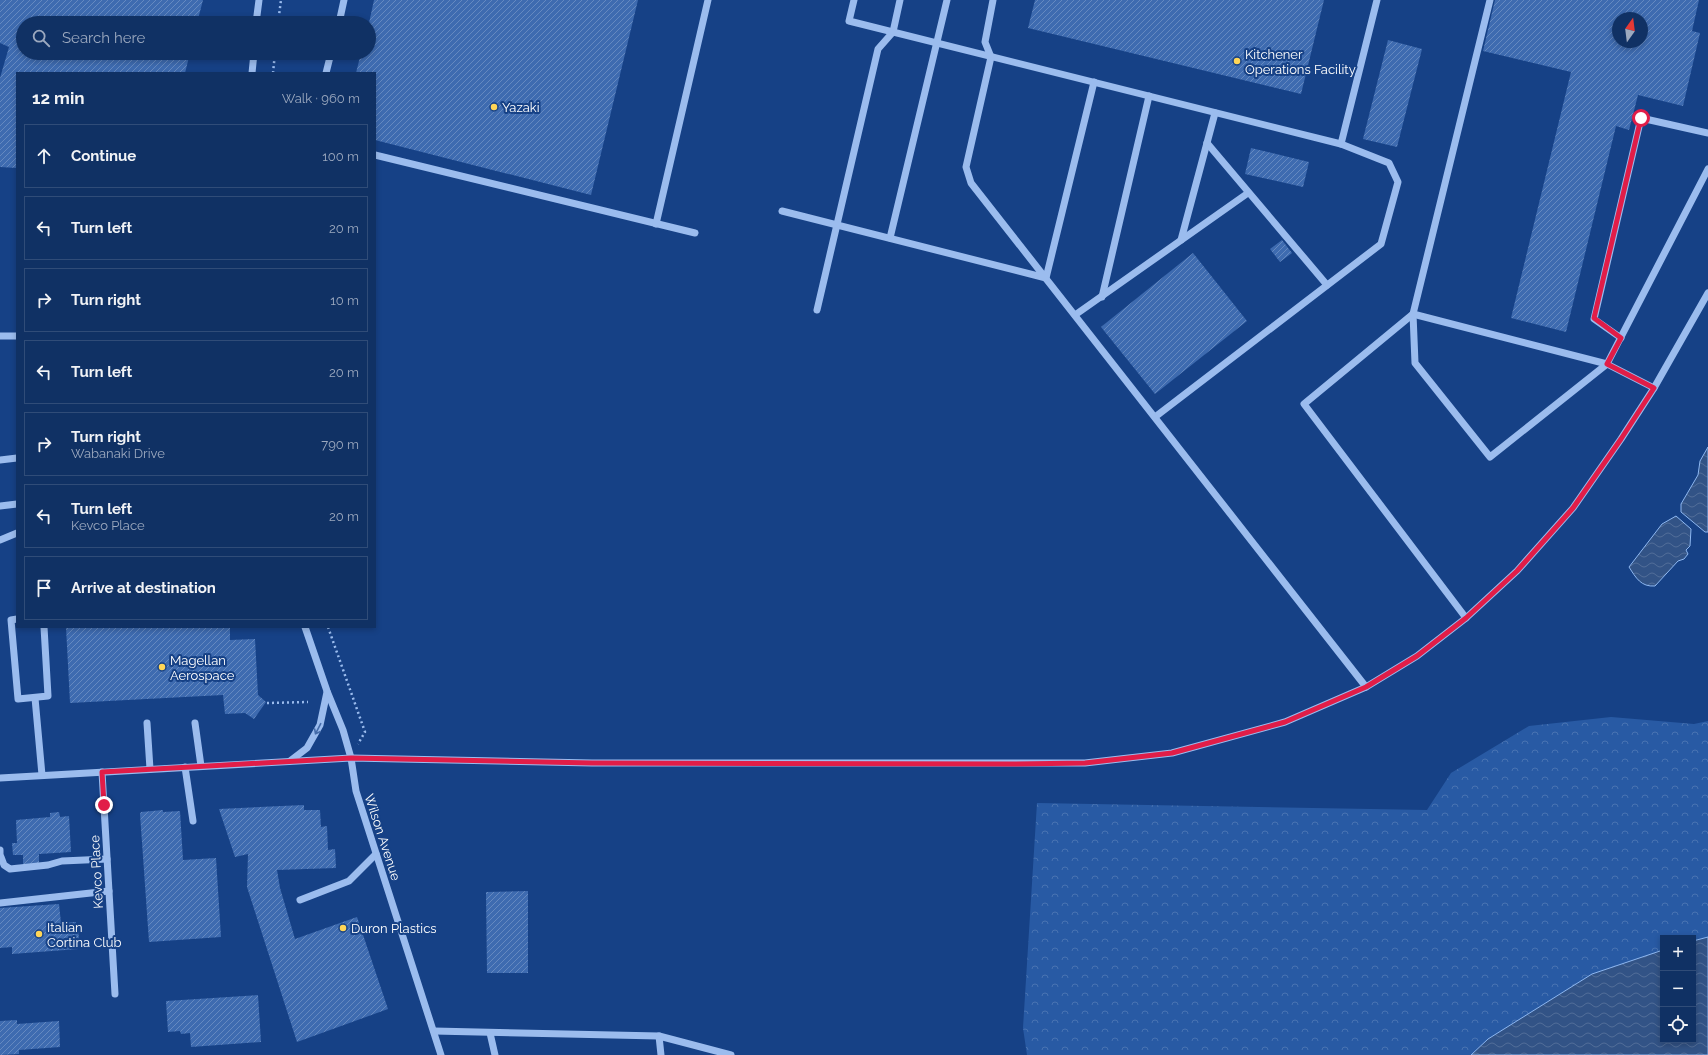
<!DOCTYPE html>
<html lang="en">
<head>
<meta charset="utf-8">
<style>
	body { margin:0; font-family:Raleway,sans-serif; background:#1e3d6d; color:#f1f3f6 }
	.controls { position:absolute; right:12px; bottom:12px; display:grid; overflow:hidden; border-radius:0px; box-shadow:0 2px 6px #0003 }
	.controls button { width:36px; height:36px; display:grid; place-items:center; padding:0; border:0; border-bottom:1px solid #304c78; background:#103164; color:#f1f3f6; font:20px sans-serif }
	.compass { position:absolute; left:1612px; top:12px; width:36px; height:36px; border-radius:50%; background:#103164; box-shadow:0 2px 6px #0003; rotate:14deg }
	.stop { position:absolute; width:12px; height:12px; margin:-9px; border:3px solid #e11d48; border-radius:50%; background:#fff }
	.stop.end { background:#e11d48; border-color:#fff; box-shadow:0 1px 4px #0008 }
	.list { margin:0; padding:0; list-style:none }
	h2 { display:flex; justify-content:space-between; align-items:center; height:52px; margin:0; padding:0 16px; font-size:17px }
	h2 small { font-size:13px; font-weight:400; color:#9ca9bf }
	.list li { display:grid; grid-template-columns:26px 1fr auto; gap:12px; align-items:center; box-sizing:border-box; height:64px; margin:0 8px 8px; padding:0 8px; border:1px solid #304c78; border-radius:0px }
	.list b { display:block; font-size:15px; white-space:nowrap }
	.list p { margin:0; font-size:13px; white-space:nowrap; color:#9ca9bf }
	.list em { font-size:13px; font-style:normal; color:#9ca9bf }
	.icon { flex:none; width:22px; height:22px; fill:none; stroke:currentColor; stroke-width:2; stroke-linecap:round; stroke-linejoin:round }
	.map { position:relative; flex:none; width:1708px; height:1055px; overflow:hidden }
	.search { position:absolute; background:#103164; box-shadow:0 2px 6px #0003; left:16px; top:16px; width:360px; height:44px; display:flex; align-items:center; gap:10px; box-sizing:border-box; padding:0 14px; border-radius:22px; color:#9ca9bf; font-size:15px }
	.panel { position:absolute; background:#103164; box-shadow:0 2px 6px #0003; left:16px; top:72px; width:360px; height:556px; border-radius:0px }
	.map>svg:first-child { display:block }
</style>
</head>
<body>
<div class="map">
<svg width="1708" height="1055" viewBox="0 0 1708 1055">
	<defs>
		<pattern id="forest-crowns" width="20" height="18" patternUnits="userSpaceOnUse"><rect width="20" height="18" fill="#285aa4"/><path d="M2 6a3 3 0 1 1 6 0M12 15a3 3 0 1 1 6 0" fill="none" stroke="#4873b2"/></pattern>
		<pattern id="water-waves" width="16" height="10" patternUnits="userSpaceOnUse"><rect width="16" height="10" fill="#325386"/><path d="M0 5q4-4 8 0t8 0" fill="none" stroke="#516d98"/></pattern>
		<pattern id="building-hatch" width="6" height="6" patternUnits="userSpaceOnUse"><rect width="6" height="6" fill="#3e6bb0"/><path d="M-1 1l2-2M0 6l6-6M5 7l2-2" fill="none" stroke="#6589c0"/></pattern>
	</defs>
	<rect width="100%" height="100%" fill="#164186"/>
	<path fill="url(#forest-crowns)" d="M1611,717L1694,724L1708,721V937L1693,941V938H1663V950L1592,974L1488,1039L1471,1055H1027L1023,1028L1037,803L1427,810L1451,773L1529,726Z"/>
	<g fill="url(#water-waves)" stroke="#8db7f1">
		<path d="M1708,447V532H1705L1681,512V504L1698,475L1700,461Z"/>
		<path d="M1676,516L1691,529L1690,546L1686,550L1688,554L1684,559L1678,561L1655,586C1641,587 1636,578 1629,567L1662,524Z"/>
		<path d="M1708,937V1055H1471L1488,1039L1592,974L1663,950V1040H1693V941Z"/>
	</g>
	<g fill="url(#building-hatch)" fill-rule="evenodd">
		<path d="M0,0H203L197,23H23V53H190L185,73H17V168L0,167V78L9,47L0,43Z"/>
		<path d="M374,0H638L591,195L375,140V73H356L361,53H369V23Z"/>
		<path d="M1035,0H1324L1301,94L1028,28Z"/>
		<path d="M1495,0H1699L1692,31L1700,33L1683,106L1638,95L1629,130L1616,126L1566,332L1511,318L1571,72L1483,51ZM1618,18H1642V42H1618Z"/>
		<path d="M1388,40L1422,49L1397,147L1363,139Z"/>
		<path d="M1251,148L1309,162L1303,187L1245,174Z"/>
		<path d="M1282,240L1292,253L1280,262L1270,249Z"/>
		<path d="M1193,253L1247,321L1155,394L1101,327Z"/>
		<path d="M66,627H230V640L255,639L258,695L266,702L254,719L245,713L225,714L223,695L70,703Z"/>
		<path d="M304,805V810H320L321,827L327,826L328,850L335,849L336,868L277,870L280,888L295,939L357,917L388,1009L297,1042L247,887L248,854L235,857L219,809Z"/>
		<path d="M163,810V812L180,811L183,860L216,858L221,937L149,942L140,814L141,812Z"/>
		<path d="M59,812L60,817L69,816L71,852L39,854V864L23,865V855H13L12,843H17L16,820L50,817V813Z"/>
		<path d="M528,891V973H487L486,892Z"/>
		<path d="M59,904L61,923L76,922V926H78L79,942H77L78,949L12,954V947L0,948V908Z"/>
		<path d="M258,995L261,1042L191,1047L190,1033L181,1034L180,1031L168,1032L166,1001Z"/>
		<path d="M17,1020V1024L59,1021L60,1047L19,1050V1054L0,1055V1021Z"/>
	</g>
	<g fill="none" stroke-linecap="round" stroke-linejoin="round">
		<g stroke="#9bbcee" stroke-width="2.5" stroke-dasharray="2 3" stroke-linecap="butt">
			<path d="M278,23L281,0"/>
			<path d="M273,73L275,53"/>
			<path d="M328,627L365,732L358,744"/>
			<path d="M267,703L308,702"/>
		</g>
		<g stroke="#9bbcee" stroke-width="7">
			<path d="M854,0L849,21L1341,144L1389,163L1398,182L1381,244L1155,417"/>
			<path d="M993,0L985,42L991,57L966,167L971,183L1366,687"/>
			<path d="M1490,0L1413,314L1415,363L1490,457L1607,364L1708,169"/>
			<path d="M256,23L259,0"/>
			<path d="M339,23L344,0"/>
			<path d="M252,73L254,53"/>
			<path d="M326,73L331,53"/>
			<path d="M1207,143L1327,285"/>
			<path d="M1341,144L1377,0"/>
			<path d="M375,155L695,233"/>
			<path d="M782,211L1046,278L1094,82"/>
			<path d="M656,224L708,0"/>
			<path d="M890,238L947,0"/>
			<path d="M1181,240L1215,113"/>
			<path d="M1102,297L1149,96"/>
			<path d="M817,310L878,49L893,32L900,0"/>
			<path d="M1413,314L1304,404L1466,618"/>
			<path d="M1413,314L1607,364L1654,388"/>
			<path d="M1075,315L1248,193"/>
			<path d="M0,336H17"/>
			<path d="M1621,338L1594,319L1641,118L1708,133"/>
			<path d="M0,460L17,458"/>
			<path d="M0,506L17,504"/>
			<path d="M0,540L17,533"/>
			<path d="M17,619L11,620L18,699L48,696L44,627"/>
			<path d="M305,627L327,691L343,730L351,758L356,791L441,1055"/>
			<path d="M35,698L42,775"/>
			<path d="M147,723L150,769"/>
			<path d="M195,723L201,766"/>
			<path d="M290,761L307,748L320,725L327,692"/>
			<path d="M185,767L193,821"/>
			<path d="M102,772L115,994"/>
			<path d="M0,778L351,758L592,763H1085L1172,753L1285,722L1366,687L1417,656L1466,618L1517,571L1573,508L1621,439L1654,388L1708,293"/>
			<path d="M0,850V857"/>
			<path d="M1,857L4,865L10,869L48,865L62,861L107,859"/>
			<path d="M300,900L349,881L376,854"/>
			<path d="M0,903L109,891"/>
			<path d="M434,1031L659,1036L731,1055"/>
			<path d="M490,1033L495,1055"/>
			<path d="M659,1036L661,1055"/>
		</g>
	</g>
	<defs><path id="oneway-shaft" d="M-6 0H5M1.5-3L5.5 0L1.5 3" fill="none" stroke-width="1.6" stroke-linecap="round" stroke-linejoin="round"/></defs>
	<use stroke="#456caa" href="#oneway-shaft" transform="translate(318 729) rotate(117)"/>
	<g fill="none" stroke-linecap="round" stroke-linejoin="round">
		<path stroke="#e11d48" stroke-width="5" d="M104,805L102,772L351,758L592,763L1009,764L1085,763L1172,753L1285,722L1366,687L1417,656L1466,618L1517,571L1573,508L1621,439L1654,388L1607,364L1621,338L1594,318L1641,118"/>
	</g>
	<g fill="#ffd657" stroke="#164186" stroke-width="1.5">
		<circle cx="1237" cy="61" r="4"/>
		<circle cx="494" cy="107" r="4"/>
		<circle cx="162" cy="667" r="4"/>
		<circle cx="343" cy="928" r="4"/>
		<circle cx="39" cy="934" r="4"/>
	</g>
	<g text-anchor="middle" stroke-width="4" stroke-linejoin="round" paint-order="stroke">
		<g font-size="13" fill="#fff" stroke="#164186" text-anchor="start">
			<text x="1245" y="59">Kitchener<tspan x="1245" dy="15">Operations Facility</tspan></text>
			<text x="502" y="112">Yazaki</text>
			<text x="170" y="665">Magellan<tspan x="170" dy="15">Aerospace</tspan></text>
			<text x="47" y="932">Italian<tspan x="47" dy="15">Cortina Club</tspan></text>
			<text x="351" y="933">Duron Plastics</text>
		</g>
		<g font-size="13" fill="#fff" stroke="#164186">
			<text transform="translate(383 837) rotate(72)" y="5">Wilson Avenue</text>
			<text transform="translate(96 872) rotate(-93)" y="5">Kevco Place</text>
		</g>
	</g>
</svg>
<div class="controls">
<button>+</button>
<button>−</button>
<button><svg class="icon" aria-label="locate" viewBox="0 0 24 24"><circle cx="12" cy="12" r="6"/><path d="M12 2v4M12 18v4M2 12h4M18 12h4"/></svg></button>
</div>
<svg class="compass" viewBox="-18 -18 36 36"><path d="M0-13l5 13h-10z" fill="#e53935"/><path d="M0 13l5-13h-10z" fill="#9ca9bf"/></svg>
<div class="stop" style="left:1641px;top:118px"></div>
<div class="stop end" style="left:104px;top:805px"></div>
<div class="search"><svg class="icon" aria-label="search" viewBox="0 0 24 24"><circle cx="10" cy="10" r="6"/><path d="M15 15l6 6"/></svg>Search here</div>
<section class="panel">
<h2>12 min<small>Walk · 960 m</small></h2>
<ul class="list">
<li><svg class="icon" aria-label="ahead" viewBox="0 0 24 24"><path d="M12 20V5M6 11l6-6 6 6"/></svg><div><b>Continue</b></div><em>100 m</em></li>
<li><svg class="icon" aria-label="left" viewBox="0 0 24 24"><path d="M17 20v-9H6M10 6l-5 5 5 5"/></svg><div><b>Turn left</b></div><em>20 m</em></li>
<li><svg class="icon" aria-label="right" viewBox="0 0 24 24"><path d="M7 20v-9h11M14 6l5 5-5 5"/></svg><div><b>Turn right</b></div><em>10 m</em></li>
<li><svg class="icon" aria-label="left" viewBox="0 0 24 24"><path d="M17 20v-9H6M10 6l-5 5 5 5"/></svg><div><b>Turn left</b></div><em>20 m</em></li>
<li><svg class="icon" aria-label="right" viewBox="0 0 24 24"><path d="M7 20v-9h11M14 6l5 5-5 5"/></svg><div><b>Turn right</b><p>Wabanaki Drive</p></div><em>790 m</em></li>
<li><svg class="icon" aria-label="left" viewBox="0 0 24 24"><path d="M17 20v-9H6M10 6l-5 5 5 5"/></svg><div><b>Turn left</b><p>Kevco Place</p></div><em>20 m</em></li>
<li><svg class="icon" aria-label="arrive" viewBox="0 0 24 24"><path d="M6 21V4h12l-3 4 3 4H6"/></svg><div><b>Arrive at destination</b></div></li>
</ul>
</section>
</div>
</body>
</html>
